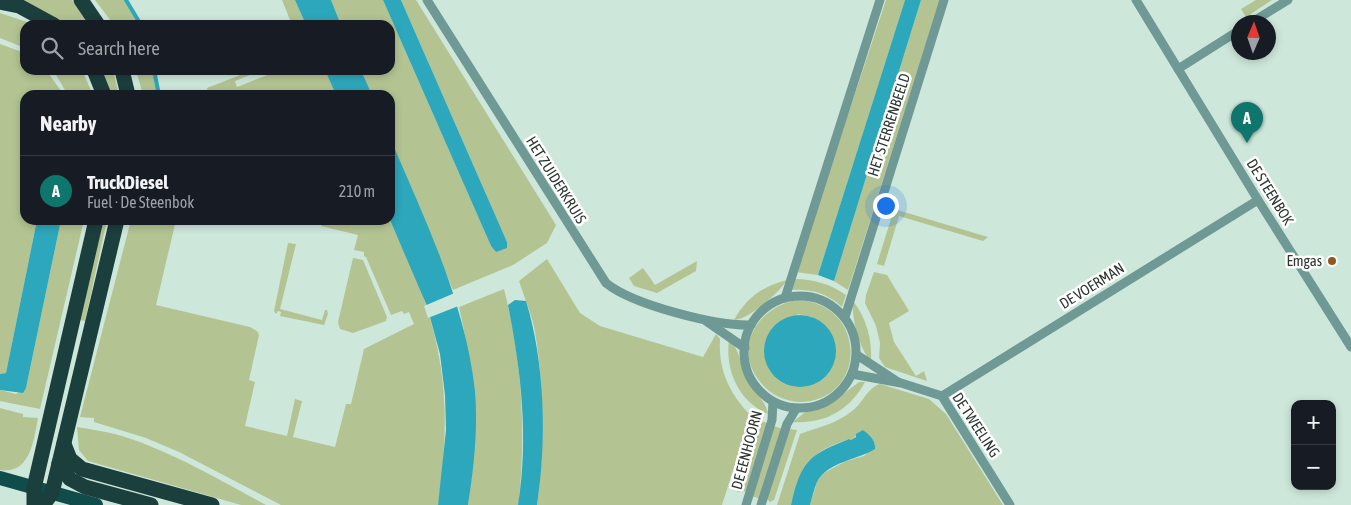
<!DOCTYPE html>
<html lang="en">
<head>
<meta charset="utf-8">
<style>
	body { margin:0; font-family:"Asap Condensed",sans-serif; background:#20242c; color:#f1f3f6 }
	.controls { position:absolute; right:15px; bottom:15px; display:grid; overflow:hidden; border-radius:10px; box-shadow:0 2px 8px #0003 }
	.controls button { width:45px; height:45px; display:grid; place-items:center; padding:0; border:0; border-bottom:1px solid #363941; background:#171b24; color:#f1f3f6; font:25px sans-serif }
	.compass { position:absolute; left:1231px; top:15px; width:45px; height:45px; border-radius:50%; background:#171b24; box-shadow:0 2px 8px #0003; rotate:2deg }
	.you { position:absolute; left:885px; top:205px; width:18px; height:18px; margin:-12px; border:4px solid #fff; border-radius:50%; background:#1a73e8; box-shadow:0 0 0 8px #1a73e833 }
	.badge { display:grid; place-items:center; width:32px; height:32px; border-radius:50%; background:#0f766e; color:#fff; font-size:16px; font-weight:700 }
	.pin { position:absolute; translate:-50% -41px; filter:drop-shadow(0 1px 2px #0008) }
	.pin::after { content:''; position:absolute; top:26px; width:18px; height:15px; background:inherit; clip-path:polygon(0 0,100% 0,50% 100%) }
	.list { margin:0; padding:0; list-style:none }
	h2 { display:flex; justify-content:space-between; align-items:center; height:65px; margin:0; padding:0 20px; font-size:21px }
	h2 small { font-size:16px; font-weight:400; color:#9ea1a6 }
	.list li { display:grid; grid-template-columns:32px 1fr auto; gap:15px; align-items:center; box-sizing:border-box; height:70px; padding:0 20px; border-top:1px solid #363941 }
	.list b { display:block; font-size:19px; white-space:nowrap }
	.list p { margin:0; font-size:16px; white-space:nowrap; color:#9ea1a6 }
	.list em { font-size:16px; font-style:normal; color:#9ea1a6 }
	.icon { flex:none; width:28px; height:28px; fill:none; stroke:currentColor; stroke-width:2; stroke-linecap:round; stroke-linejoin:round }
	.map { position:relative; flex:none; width:1351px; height:505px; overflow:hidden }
	.search { position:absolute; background:#171b24; box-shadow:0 2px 8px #0003; left:20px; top:20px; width:375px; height:55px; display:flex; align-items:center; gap:12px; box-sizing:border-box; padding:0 18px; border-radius:15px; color:#9ea1a6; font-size:19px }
	.panel { position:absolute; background:#171b24; box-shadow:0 2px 8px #0003; left:20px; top:90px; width:375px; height:135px; border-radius:15px }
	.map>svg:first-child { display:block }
</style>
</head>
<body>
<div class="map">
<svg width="1351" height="505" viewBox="0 0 1351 505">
	<rect width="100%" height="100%" fill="#cee7db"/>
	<g fill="#b3c492" fill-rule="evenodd">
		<path d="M8,0H72L91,25H61Z"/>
		<path d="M95,0H126L141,25H114Z"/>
		<path d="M282,0H295L306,25H292Z"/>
		<path d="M331,0H383L491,246L496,252L507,242L401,0H416L556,225L547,243L513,265L453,290L390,138V95H372L361,70H390V25H341Z"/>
		<path d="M886,0H905L818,275L796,272Z"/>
		<path d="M921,0H940L848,290L834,281Z"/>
		<path d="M1256,0H1272L1246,17L1241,9Z"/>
		<path d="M0,13L36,25H25V48L0,38Z"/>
		<path d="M0,44L25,53V70H46L64,95H25V220H37L6,373L0,374Z"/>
		<path d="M53,70H82L93,95H68Z"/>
		<path d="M99,70H113L119,95H109Z"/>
		<path d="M136,70H154L159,95H143Z"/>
		<path d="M253,70H262L235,81L237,87L280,70H325L336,95H207V88Z"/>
		<path d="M894,209L988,237L983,241L899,216L884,266L877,264Z"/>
		<path d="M61,220H84L40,409L0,401V390L16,394L26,388Z"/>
		<path d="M101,220H107L85,321L80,320Z"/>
		<path d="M131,220H176L156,305L250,327L257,331L259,335L249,380L255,382L245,426L287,436L295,399L302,401L293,437L335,447L346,404H351L364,349L414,324L409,312L404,314L402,311L391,315L366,257L364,256V252L354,250L358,235L321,226V220H390C402,249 418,278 427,308C449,378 448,434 438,505H281L179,452L146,438L94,422V418L80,417Z"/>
		<path d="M288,243L296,244L280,309L322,320L325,310H327L328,314L324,325L280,316L281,312L278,311L276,314L274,311Z"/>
		<path d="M353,258L363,260L387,317L386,321L353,333L340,329L338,322Z"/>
		<path d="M547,259L580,313L600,326L703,357L716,334L720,339C718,373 731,396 755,420L734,467L722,505H537C545,451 544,385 535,332C532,315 524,297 519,281Z"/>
		<path d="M697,261L696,271L657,293L634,286L629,278L643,268L655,285Z"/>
		<path d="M874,272L887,275L909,311L889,323L894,342L916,376L924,371L927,381L885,367L879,358L880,343L876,326L865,303L866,295Z"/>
		<path d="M794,279C814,279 830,284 846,295L842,307C827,293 811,289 791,290Z"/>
		<path d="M787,280C780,292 748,320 734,320C746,298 763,286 787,280Z"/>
		<path d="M504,289C522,359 526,428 519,500L518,505H468C479,434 475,377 459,307Z"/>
		<path d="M798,300C869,304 867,402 799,402C785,401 771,395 762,384C731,350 757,306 798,300ZM798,314L813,317L781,382L769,370Z"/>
		<path d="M853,301C867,319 872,339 871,362C860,350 851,318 853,301Z"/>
		<path d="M729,340C741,350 740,366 747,380C753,392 766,400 768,414C738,401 725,370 729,340Z"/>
		<path d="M859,382H865C850,410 825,424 793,422L804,413L830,404Z"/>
		<path d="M880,384L929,399L946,414L1003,505H810L817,482L822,474L846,461L864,456L875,445L868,434L863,430L851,440L849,439C838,443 825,447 816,455C805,464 794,491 791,505H777L800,434C819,427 836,424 852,411C863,403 867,388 880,384Z"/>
		<path d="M0,408L23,414V417L38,418C34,440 30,475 0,470Z"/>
		<path d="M759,420L767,423L747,491L738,492L733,487Z"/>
		<path d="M774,426L783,429L760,499L752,496Z"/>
		<path d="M77,427C89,429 103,431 115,434C168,449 218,479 266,505H241L88,461L79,450Z"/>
		<path d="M789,429L797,430L774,500L770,502L767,499Z"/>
	</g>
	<g fill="#2da7bb">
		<path d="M295,0H331L341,25H306Z"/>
		<path d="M383,0H401L507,242V248L496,252L491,246Z"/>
		<path d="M905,0H921L834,281L818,275Z"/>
		<path d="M325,70H361L372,95H336Z"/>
		<path d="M390,138C425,220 465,301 475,391C478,428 474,468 468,505H438L446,430L445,395L440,354L427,306L390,220Z"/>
		<path d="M37,220H61L26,388L23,393L0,390V374L6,373Z"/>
		<path d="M515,300L526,301C545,363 547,441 537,505H518C529,438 521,371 508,305Z"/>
		<circle cx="800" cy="351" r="36"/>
		<path d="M863,430C869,434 876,441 875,449C857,460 827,462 817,482C814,489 812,498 810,505H791C801,462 808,455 849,439L851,440L856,437V434Z"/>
	</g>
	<path fill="#cee7db" d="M457,292L461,305L428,318L424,306Z"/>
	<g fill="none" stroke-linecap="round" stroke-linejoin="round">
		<g stroke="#2da7bb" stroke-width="4">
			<path d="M126,0L141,25"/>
			<path d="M154,70L159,95"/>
		</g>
		<g stroke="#6e9995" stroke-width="9">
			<path d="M427,0L606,283C633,305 716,326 751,325"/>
			<path d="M1136,0L1258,200L1351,347"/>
			<path d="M1252,22L1288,0"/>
			<path d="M1178,69L1238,31"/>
			<circle cx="800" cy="352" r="56"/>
			<path d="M785,298L880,0"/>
			<path d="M845,317L944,0"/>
			<path d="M706,321L745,348"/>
			<path d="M857,355L898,382"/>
			<path d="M852,374L901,383L942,396L1010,505"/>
			<path d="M942,396L1258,200"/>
			<path d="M746,505L772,420L773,402"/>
			<path d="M761,505L787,424L796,409"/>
		</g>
		<path stroke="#104d4a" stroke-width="14" d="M0,478L96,505"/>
		<g stroke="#1b3f3d" stroke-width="15">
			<path d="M81,0L98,25"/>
			<path d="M0,2L19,6L54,25"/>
			<path d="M94,70L104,95"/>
			<path d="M122,70L128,95"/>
			<path d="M64,444L70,459L82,469L212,505"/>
			<path d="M59,463L70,479L85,487L151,505"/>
			<path d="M34,505V488L96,220"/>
			<path d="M43,505L52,493L117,220"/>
		</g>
	</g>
	<circle fill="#975620" stroke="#fff" stroke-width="2" cx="1332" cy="261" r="5"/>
	<g text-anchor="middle" stroke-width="5" stroke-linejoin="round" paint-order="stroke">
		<g font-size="15" fill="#2d3732" stroke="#fff">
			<text transform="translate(889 125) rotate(-72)" y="5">HET STERRENBEELD</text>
			<text transform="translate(556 180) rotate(58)" y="5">HET ZUIDERKRUIS</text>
			<text transform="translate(1270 192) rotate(58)" y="5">DE STEENBOK</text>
			<text transform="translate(1092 286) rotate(-32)" y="5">DE VOERMAN</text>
			<text transform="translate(976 425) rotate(57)" y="5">DE TWEELING</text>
			<text transform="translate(747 450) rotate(-75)" y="5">DE EENHOORN</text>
		</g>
		<g font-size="15" fill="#2d3732" stroke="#fff" text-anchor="end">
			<text x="1322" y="266">Emgas</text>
		</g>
	</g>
</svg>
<div class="controls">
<button>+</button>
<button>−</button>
</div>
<svg class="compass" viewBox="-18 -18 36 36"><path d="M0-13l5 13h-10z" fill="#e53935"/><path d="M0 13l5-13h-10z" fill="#9ea1a6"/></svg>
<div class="you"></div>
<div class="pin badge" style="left:1247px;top:143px">A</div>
<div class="search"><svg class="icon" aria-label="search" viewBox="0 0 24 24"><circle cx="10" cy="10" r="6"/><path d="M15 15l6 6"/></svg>Search here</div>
<section class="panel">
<h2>Nearby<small></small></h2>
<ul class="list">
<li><span class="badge">A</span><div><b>TruckDiesel</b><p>Fuel · De Steenbok</p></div><em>210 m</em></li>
</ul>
</section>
</div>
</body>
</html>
